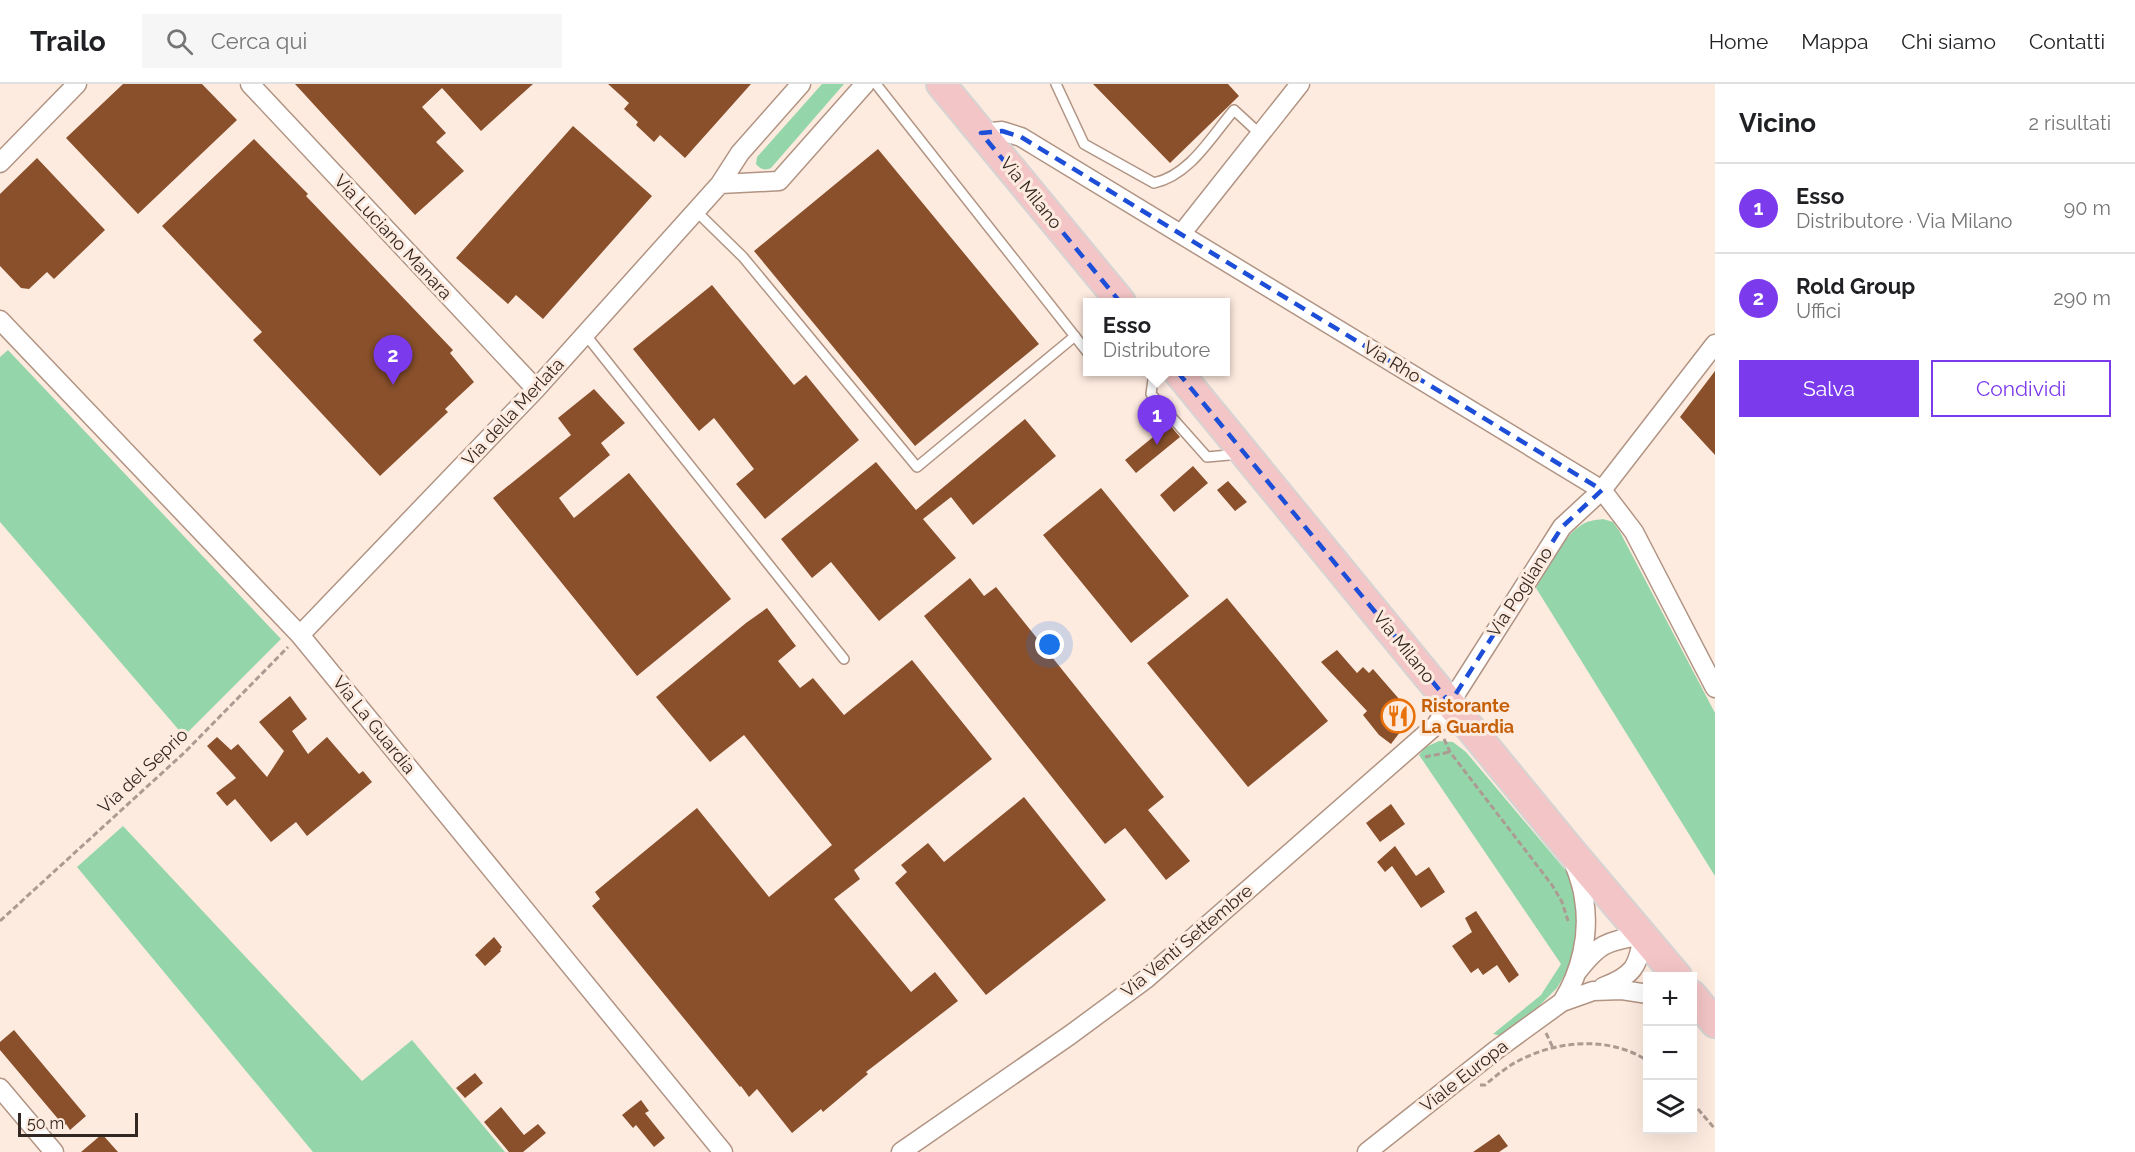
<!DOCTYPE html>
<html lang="it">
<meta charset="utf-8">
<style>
body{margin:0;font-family:Raleway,sans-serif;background:#f6f6f6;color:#202124}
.controls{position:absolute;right:18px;bottom:18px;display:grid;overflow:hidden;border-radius:0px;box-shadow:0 6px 24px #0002}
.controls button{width:54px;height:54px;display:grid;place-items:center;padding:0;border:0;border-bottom:2px solid #e0e0e0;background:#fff;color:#202124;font:30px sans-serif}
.scale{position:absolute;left:18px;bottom:15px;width:120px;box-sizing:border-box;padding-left:6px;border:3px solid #332821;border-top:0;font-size:16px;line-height:21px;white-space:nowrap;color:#332821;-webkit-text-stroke:4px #feebe0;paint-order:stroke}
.you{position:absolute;left:1050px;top:561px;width:21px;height:21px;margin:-15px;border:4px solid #fff;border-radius:50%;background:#1a73e8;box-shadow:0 0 0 9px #1a73e833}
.badge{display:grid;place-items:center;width:39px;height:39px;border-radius:50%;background:#7c3aed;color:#fff;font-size:20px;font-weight:700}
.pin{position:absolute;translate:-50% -50px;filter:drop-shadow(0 2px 3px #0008)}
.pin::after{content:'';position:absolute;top:32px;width:21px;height:18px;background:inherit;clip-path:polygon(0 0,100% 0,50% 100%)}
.popup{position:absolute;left:1083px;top:214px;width:147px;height:78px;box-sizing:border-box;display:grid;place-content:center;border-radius:0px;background:#fff;filter:drop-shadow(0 2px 4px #0005);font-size:20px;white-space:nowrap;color:#757577}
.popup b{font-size:22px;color:#202124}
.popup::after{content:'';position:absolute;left:50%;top:100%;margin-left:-12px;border:12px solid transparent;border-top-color:#fff}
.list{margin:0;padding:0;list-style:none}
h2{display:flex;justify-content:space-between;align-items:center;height:78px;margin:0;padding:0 24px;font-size:26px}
h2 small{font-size:20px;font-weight:400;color:#757577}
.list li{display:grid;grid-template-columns:39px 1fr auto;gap:18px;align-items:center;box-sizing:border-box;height:90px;padding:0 24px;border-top:2px solid #e0e0e0}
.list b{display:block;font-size:22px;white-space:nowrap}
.list p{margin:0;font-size:20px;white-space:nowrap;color:#757577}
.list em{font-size:20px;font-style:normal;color:#757577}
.actions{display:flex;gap:12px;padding:18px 24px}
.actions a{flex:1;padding:14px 0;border:2px solid #7c3aed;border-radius:0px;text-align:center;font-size:21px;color:#7c3aed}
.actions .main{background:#7c3aed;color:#fff}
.icon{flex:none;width:33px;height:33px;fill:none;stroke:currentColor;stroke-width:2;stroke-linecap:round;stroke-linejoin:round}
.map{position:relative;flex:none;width:1715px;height:1068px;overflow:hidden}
header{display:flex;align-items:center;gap:36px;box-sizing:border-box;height:84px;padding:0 30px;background:#fff;border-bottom:2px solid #e0e0e0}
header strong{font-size:28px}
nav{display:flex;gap:33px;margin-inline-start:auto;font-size:21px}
.search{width:420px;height:54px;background:#f6f6f6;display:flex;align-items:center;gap:15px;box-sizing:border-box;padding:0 21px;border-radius:0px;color:#757577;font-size:22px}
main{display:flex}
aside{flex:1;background:#fff}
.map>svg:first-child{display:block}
</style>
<header>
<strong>Trailo</strong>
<div class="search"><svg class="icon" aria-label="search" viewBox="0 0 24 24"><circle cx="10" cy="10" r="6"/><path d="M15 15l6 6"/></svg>Cerca qui</div>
<nav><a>Home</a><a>Mappa</a><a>Chi siamo</a><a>Contatti</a></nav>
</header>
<main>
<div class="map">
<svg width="1715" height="1068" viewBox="0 0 1715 1068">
<rect width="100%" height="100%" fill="#feebe0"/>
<path fill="#94d6aa" d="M 822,0 L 844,0 L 771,84 C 765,87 760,85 756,80 L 757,73 Z
M 8,266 L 281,555 L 184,652 L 0,438 L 0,273 Z
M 1603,435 L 1613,438 L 1620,448 L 1715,629 L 1715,792 L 1536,504 C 1546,486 1563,453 1580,442 C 1586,437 1595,436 1603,435 Z
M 1439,657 L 1453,658 L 1466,668 L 1568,789 L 1572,796 L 1579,848 L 1572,878 L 1557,904 L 1537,924 L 1501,952 L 1493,950 L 1541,911 L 1561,880 L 1419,671 L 1426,663 Z
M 123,742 L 362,997 L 412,956 L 505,1068 L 313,1068 L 77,783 Z"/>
<path fill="#89502b" d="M 123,0 L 202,0 L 237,36 L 138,130 L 66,54 Z
M 295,0 L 533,0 L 481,47 L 442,4 L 422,23 L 446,49 L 436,58 L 464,87 L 415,131 Z
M 608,0 L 751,0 L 685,74 L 660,51 L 654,58 L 636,41 L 638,38 L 624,25 L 629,19 Z
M 1093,0 L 1228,0 L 1239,12 L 1170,79 Z
M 573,42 L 652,112 L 543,235 L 516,211 L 508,220 L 456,174 Z
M 254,55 L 308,110 L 306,112 L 453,266 L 450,269 L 474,298 L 445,325 L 448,328 L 380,392 L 253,256 L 262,248 L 162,142 Z
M 878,65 L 1039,260 L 915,362 L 754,167 Z
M 37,74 L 105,146 L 54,195 L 47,188 L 29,205 L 21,204 L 0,182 L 0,110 Z
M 712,201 L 794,301 L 806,291 L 859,356 L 765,435 L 736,400 L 754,385 L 714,334 L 699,347 L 633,265 Z
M 1715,287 L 1715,371 L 1680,333 Z
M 594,305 L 625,339 L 601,359 L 610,371 L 559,414 L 574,434 L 629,389 L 731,515 L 637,592 L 493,414 L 571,351 L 558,334 Z
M 1025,335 L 1056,372 L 973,441 L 951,413 L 923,435 L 956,474 L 879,537 L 831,478 L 812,494 L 781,455 L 876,378 L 916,426 Z
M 1169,340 L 1180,353 L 1136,389 L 1125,376 Z
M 1193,382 L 1208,399 L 1174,428 L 1160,411 Z
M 1228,397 L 1247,418 L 1235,427 L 1217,406 Z
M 1101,404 L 1189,512 L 1131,559 L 1043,451 Z
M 970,494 L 984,512 L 996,503 L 1164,713 L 1148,726 L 1190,777 L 1166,796 L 1125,744 L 1105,760 L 924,532 Z
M 1227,514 L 1328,637 L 1248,703 L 1147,579 Z
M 767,524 L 796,562 L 778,577 L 800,604 L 813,594 L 844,631 L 912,576 L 992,675 L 854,786 L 860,795 L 834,815 L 911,908 L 935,888 L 958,917 L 866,988 L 868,990 L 823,1028 L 821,1025 L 792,1049 L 757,1005 L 749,1013 L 741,1002 L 740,1003 L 592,822 L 600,815 L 595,808 L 697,724 L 769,813 L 832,761 L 744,651 L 710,678 L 656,613 L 746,539 Z
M 1337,566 L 1357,589 L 1363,583 L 1369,589 L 1373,585 L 1413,631 L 1391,660 L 1379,651 L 1363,631 L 1367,627 L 1321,578 Z
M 290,612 L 307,635 L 292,647 L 308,670 L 327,653 L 359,690 L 363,687 L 372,698 L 307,752 L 296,738 L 271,758 L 235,715 L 227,722 L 216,709 L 236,694 L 207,662 L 217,653 L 231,666 L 238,660 L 267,693 L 284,667 L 259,638 Z
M 1024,713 L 1106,816 L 986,911 L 895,799 L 907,788 L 901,781 L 928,759 L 944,778 Z
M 1391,720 L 1405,740 L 1380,758 L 1366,739 Z
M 1395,762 L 1416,792 L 1429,783 L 1445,808 L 1421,824 L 1392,782 L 1385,788 L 1377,778 Z
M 1476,827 L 1519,891 L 1509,899 L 1497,881 L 1483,891 L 1478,884 L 1471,889 L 1452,862 L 1472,848 L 1465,834 Z
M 494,853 L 502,863 L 500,866 L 501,867 L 485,882 L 475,871 Z
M 14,946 L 86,1032 L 70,1046 L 66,1040 L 64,1042 L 0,966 L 0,958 Z
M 475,989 L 483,999 L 465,1014 L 456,1004 Z
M 641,1016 L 649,1027 L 645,1029 L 665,1054 L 654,1063 L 636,1041 L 633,1044 L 622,1031 Z
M 501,1023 L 524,1051 L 538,1040 L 546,1049 L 523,1068 L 509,1068 L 484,1038 Z
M 102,1050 L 118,1068 L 81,1068 L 94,1057 Z
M 1499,1050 L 1508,1062 L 1499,1068 L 1473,1068 Z"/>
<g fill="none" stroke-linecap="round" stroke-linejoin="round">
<defs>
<path id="lane" d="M 876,0 L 1088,269
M 1056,0 L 1084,60 L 1154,99 C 1190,91 1211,53 1234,26 L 1260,50
M 696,127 L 743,173 L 917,383 L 1075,252
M 585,250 L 844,575
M 1154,288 L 1151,310 L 1207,373 L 1240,370"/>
<path id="street" d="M 250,0 L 536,305
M 981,49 L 1002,47 L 1021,53 L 1602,406 L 1634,448 L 1715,604
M 0,79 L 77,0
M 720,100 L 779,97 L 865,0
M 1182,149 L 1300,0
M 0,236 L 300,551 L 723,1068
M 300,551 L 536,305 L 720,100 L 740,69 L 801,0
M 1577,888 C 1601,857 1607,858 1643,851 C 1638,883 1634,891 1603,903
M 1562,918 C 1581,888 1590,850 1584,815 C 1583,803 1578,790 1574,779
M 0,1004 L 54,1068
M 901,1068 L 1070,951 L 1146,895 L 1436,641 L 1562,443 L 1602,406 L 1715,260
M 1367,1068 L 1496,966 L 1562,918 L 1593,907 L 1622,906 L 1648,910"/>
<path id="primary" d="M 941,0 L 1121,218
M 1178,288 L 1571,767 L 1677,892
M 1692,911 L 1715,939"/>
</defs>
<use href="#lane" stroke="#b19483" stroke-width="12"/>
<use href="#street" stroke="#b19483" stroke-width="21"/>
<use href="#primary" stroke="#d6d4d3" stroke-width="32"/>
<path stroke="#ab9b92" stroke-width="3" stroke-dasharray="6 3" stroke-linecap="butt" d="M 1444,655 L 1450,668 L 1552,801 L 1562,818 L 1568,837
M 1425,673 L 1450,668
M 0,837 L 185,668 L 288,563
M 1546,949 L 1553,964
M 1480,1001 L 1485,1001 C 1493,994 1502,987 1511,981 C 1551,957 1607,950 1648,977
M 1692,1018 L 1715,1045"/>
<use href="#lane" stroke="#fff" stroke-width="9"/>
<use href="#street" stroke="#fff" stroke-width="18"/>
<use href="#primary" stroke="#f3c5c6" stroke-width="28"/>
</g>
<path fill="none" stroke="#1d4ed8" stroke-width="4.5" stroke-dasharray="12 8" stroke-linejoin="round" d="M 1002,47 L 1021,53 L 1602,406 L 1562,443 L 1450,619 L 981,49 Z"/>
<defs>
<symbol id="restaurant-ring" viewBox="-11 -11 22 22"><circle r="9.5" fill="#feebe0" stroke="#e8710a" stroke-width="1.5"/><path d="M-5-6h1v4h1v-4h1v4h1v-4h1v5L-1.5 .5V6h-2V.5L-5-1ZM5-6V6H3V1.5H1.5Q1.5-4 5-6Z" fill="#e8710a"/></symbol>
</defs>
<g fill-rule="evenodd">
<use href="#restaurant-ring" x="1379" y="613" width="38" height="38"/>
</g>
<g text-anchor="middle" stroke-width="6" stroke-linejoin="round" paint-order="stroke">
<g font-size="18" fill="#332821" stroke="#feebe0">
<text transform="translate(1031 109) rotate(51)" y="6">Via Milano</text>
<text transform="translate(393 153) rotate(47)" y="6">Via Luciano Manara</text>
<text transform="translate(1392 278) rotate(31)" y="6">Via Rho</text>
<text transform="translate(513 328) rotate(-47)" y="6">Via della Merlata</text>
<text transform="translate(1520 508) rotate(-57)" y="6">Via Pogliano</text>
<text transform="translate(1404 563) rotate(51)" y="6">Via Milano</text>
<text transform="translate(374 641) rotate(51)" y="6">Via La Guardia</text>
<text transform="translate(143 687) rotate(-43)" y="6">Via del Seprio</text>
<text transform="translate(1187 857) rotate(-40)" y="6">Via Venti Settembre</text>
<text transform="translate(1464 992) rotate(-38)" y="6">Viale Europa</text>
</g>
<g font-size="18" font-weight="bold" fill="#c56008" stroke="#feebe0" text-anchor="start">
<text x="1421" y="628">Ristorante<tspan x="1421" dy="21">La Guardia</tspan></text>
</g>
</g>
</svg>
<div class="controls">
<button>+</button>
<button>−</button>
<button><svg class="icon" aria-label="layers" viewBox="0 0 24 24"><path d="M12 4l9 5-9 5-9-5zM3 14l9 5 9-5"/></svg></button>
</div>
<div class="scale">50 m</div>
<div class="you"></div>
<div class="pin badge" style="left:1157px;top:361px">1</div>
<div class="popup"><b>Esso</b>Distributore</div>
<div class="pin badge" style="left:393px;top:301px">2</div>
</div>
<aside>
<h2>Vicino<small>2 risultati</small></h2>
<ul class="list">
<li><span class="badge">1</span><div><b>Esso</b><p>Distributore · Via Milano</p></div><em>90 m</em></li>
<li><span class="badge">2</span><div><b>Rold Group</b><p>Uffici</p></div><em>290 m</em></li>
</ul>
<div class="actions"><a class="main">Salva</a><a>Condividi</a></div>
</aside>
</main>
